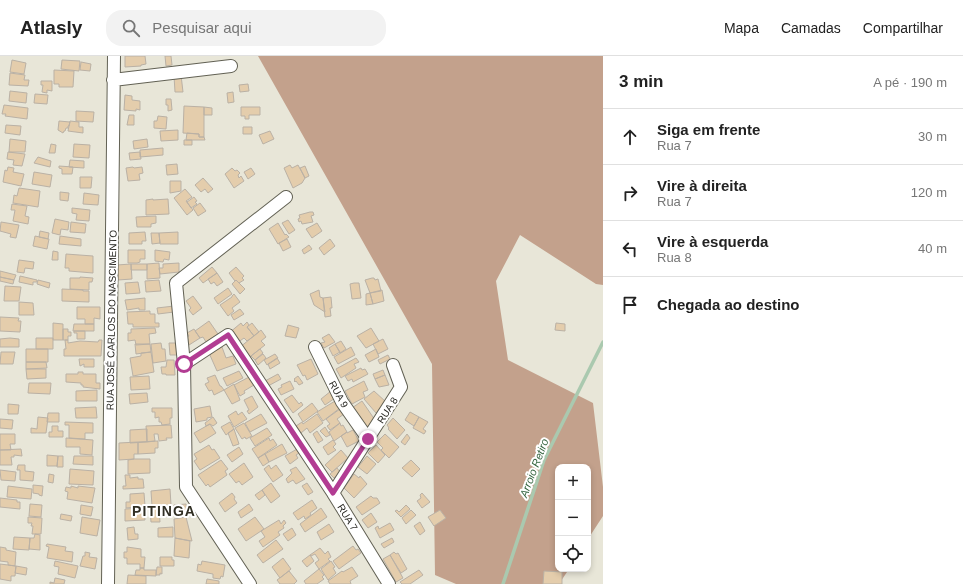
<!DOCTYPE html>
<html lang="pt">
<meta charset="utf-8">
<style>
body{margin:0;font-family:Helvetica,sans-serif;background:#f2f2f2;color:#222}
.controls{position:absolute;right:12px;bottom:12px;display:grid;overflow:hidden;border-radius:8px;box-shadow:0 2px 6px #0003}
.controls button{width:36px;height:36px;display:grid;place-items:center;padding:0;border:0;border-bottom:1px solid #e0e0e0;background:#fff;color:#222;font:20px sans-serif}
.stop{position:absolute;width:12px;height:12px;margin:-9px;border:3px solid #b23c93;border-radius:50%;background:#fff}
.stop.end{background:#b23c93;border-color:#fff;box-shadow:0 1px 4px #0008}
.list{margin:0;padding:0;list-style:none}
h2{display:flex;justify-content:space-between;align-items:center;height:52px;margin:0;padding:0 16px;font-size:17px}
h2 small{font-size:13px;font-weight:400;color:#767676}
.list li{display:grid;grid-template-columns:26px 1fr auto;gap:12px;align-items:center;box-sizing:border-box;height:56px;padding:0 16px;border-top:1px solid #e0e0e0}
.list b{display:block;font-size:15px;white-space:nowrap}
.list p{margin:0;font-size:13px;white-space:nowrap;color:#767676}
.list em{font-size:13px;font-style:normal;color:#767676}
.icon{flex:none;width:22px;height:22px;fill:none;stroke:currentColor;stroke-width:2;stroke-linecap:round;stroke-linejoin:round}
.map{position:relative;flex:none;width:603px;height:528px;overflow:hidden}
header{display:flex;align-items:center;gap:24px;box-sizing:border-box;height:56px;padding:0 20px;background:#fff;border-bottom:1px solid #e0e0e0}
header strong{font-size:19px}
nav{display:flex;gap:22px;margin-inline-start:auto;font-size:14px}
.search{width:280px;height:36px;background:#f2f2f2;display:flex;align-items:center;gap:10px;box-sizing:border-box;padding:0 14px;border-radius:16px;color:#767676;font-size:15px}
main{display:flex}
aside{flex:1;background:#fff}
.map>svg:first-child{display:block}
</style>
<header>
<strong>Atlasly</strong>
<div class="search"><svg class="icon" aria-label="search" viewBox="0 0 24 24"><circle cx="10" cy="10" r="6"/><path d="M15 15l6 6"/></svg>Pesquisar aqui</div>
<nav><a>Mapa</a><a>Camadas</a><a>Compartilhar</a></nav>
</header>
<main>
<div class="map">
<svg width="603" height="528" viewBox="0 0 603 528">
<rect width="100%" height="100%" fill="#e8e6d8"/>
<path fill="#c3a18c" d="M 258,0 L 603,0 L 603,229 L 596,228 L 520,179 L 496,225 L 508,304 L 593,347 L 603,431 L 603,460 L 588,483 L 588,411 L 558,411 L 558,513 L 569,513 L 559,528 L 456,528 L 435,519 L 432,308 Z"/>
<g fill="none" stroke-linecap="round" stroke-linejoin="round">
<path stroke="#aac9af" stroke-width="3.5" d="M 503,528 L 544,404 L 603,286"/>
</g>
<path fill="#e4cdac" stroke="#bab1a5" d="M 125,0 L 145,0 L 146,8 L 141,9 L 141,10 L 125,11 Z
M 165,0 L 171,0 L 172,9 L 166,10 Z
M 12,4 L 26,7 L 24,18 L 10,16 Z
M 62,4 L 80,5 L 79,15 L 61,13 Z
M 81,6 L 91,8 L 90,15 L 80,14 Z
M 54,14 L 74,15 L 73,31 L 59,31 L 59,28 L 54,28 Z
M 10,17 L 25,19 L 24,24 L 29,24 L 28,30 L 9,29 Z
M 181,19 L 183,36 L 175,36 L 174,20 Z
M 41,25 L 52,25 L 52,35 L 47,34 L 47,37 L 42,36 L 43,29 L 41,29 Z
M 248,28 L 249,35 L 240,36 L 239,29 Z
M 10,35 L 27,37 L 26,47 L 9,45 Z
M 233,36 L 234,46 L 228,47 L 227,37 Z
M 35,38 L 48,39 L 47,48 L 34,47 Z
M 125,39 L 132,40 L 132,44 L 140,45 L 140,54 L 136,53 L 136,55 L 124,54 Z
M 166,43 L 171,43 L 172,54 L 168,55 L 168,49 L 166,49 Z
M 4,49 L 28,52 L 27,63 L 5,60 L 6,58 L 2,58 Z
M 184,50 L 204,51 L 204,81 L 199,81 L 199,78 L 183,77 Z
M 204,51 L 212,52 L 212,59 L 204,59 Z
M 241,51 L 260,51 L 260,59 L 249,59 L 249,63 L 245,63 L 245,60 L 241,60 Z
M 76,55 L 94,56 L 93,66 L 76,65 Z
M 129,59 L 134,59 L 134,69 L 127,69 Z
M 158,60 L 167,61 L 166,73 L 154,72 L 154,65 L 157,65 Z
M 59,65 L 70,66 L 69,70 L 68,70 L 68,72 L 66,72 L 65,75 L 64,75 L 63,77 L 58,74 Z
M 70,65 L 79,66 L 79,71 L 83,71 L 83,77 L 68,75 Z
M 6,69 L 21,70 L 20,79 L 5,77 Z
M 243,71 L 252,71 L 252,78 L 243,78 Z
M 178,74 L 178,84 L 161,85 L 160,75 Z
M 270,75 L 274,83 L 263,88 L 259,79 Z
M 187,77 L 199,78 L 199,81 L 204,81 L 205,84 L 186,84 Z
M 10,83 L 26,85 L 25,96 L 9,96 Z
M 147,83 L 148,91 L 134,93 L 133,85 Z
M 184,84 L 192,84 L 192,89 L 184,89 Z
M 51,88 L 56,89 L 55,97 L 49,97 Z
M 74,88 L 90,89 L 89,102 L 73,101 Z
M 163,92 L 163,99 L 140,101 L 140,94 Z
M 8,96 L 25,98 L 22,110 L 13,109 L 14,104 L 7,103 Z
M 140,96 L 141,103 L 130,104 L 129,97 Z
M 38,101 L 51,105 L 50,111 L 34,107 Z
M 70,104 L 84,105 L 84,112 L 69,111 Z
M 177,108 L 178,118 L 167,119 L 166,109 Z
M 290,109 L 292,112 L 298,109 L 305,122 L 302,127 L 293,132 L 284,112 Z
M 59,110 L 73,111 L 72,118 L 62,118 L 62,113 L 59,112 Z
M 305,110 L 309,120 L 305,122 L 300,112 Z
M 8,111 L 14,112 L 13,116 L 24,118 L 21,130 L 3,126 L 5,114 L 7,115 Z
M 133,111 L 134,112 L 142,111 L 143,117 L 139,118 L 140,124 L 128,125 L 126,112 Z
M 232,112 L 235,115 L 237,114 L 240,117 L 238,119 L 239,122 L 241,120 L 244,125 L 234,132 L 225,118 Z
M 251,112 L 255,118 L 248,123 L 244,116 Z
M 34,116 L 52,119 L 50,131 L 32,128 Z
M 80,121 L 92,121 L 91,132 L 80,132 Z
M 203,122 L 213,133 L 208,137 L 205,133 L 201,136 L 195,129 Z
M 170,125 L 181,125 L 181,135 L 170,137 Z
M 19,132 L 40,135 L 38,151 L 13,147 L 14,139 L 17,140 Z
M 185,133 L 192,141 L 186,145 L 193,154 L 187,159 L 174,142 Z
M 60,136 L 69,137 L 68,145 L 60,144 Z
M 84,137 L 99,139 L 98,149 L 83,148 Z
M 194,141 L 197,145 L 195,146 L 197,148 L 191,152 L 187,146 Z
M 153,143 L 153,144 L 168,143 L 169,158 L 146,159 L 146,144 Z
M 200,147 L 206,155 L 198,160 L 193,152 Z
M 12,148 L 27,150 L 25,160 L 29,161 L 28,168 L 13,165 L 15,154 L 11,154 Z
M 72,152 L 90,154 L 89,165 L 76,164 L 77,158 L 72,157 Z
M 310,156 L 313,156 L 314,159 L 311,160 L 313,166 L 302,168 L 301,165 L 299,166 L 298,163 L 300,162 L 299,159 Z
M 156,160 L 156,167 L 151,168 L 151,171 L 137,171 L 136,161 Z
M 55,163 L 69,166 L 68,174 L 61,173 L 60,179 L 52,177 Z
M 288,164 L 295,174 L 289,178 L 282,167 Z
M 1,166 L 19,169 L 16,182 L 10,181 L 11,178 L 0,175 Z
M 71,166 L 86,168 L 85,177 L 70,176 Z
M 278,167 L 285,179 L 286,178 L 289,181 L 278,188 L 269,173 Z
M 317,167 L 322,175 L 312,182 L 306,173 Z
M 40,175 L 49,177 L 48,183 L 39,181 Z
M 145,176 L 146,185 L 142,185 L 142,188 L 129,188 L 129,177 Z
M 178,176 L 178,188 L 160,188 L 159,177 Z
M 151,177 L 159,177 L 160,187 L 152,188 Z
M 35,180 L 49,183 L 47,193 L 33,190 Z
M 60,180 L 81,183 L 81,190 L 59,188 Z
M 287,183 L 291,191 L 283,195 L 279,187 Z
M 330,183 L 335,190 L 324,199 L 319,192 Z
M 309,189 L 312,193 L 304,198 L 302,194 Z
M 128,194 L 145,194 L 145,203 L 140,203 L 140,206 L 137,207 L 128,207 Z
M 155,194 L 170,196 L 169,204 L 164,203 L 163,206 L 155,205 Z
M 53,195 L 58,196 L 58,204 L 52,204 Z
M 66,198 L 93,200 L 93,217 L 69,215 L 69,212 L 65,212 Z
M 19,204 L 34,206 L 33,213 L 25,212 L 24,217 L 17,216 Z
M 159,207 L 160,222 L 147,223 L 147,208 Z
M 179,207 L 179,216 L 160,218 L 159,212 L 163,212 L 163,208 Z
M 131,208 L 147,208 L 147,214 L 131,214 Z
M 131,208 L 132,223 L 118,224 L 117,209 Z
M 212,211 L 217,217 L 203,227 L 199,222 Z
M 236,211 L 244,220 L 242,222 L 244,224 L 239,227 L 236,224 L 235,225 L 229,217 Z
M 0,215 L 16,219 L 14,224 L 0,221 Z
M 217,217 L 223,226 L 217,230 L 214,226 L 211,228 L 208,223 Z
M 20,220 L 37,224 L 37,226 L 33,226 L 33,229 L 19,226 Z
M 0,221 L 14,224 L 13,228 L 0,225 Z
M 80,221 L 93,222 L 92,226 L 89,226 L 89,234 L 70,233 L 70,222 L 80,222 Z
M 372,222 L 374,222 L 375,224 L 378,223 L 381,235 L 370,237 L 365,224 Z
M 38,224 L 50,227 L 49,232 L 37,228 Z
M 159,224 L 161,235 L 146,236 L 145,225 Z
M 236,224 L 245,233 L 240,238 L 232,228 Z
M 138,226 L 140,237 L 126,238 L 125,227 Z
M 354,227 L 359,227 L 361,242 L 352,243 L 350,228 Z
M 5,230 L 21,231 L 19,245 L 4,245 Z
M 228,232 L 232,238 L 218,248 L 214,242 Z
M 62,233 L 83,234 L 83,235 L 89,235 L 89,246 L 62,245 Z
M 319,234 L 320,241 L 323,242 L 325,256 L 314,249 L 310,238 Z
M 382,234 L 384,245 L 373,248 L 370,237 Z
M 370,237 L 373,248 L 366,249 L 366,238 Z
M 234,238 L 240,246 L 232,252 L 234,255 L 228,260 L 220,249 L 232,241 L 232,240 Z
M 193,240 L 202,252 L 193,259 L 189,254 L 191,252 L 186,245 Z
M 331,241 L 332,252 L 330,252 L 331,260 L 325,261 L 323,242 Z
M 145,242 L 145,254 L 139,254 L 139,252 L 127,254 L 125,244 Z
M 19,246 L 33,247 L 34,259 L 19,259 Z
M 174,250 L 174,256 L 158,258 L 157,252 Z
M 77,251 L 100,251 L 100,263 L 94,262 L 94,268 L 85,268 L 85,263 L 77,263 Z
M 240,253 L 244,258 L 234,264 L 231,259 Z
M 150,255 L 150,258 L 155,258 L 155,267 L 159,267 L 159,271 L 133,271 L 133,268 L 128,268 L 127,256 Z
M 0,261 L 19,262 L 18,265 L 21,265 L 20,276 L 0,275 Z
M 209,265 L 218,278 L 206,286 L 203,281 L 200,282 L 195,275 Z
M 247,266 L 249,269 L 247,271 L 254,280 L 247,285 L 244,282 L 237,287 L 229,277 L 241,267 L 243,270 Z
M 53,267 L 63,268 L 63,284 L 53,284 Z
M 252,267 L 259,276 L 254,280 L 247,271 Z
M 556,267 L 565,268 L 565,275 L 555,274 Z
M 74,268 L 94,268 L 94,275 L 73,275 Z
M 288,269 L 299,272 L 296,282 L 285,280 Z
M 155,272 L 156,277 L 149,278 L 150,288 L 136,289 L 135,284 L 128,285 L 128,277 L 131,277 L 131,273 Z
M 371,272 L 379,285 L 366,292 L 357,280 Z
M 63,273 L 68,273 L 68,276 L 71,276 L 71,280 L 68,280 L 68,284 L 63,284 Z
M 194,273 L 200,282 L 189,289 L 187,281 L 189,280 L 187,277 Z
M 261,274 L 266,281 L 261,285 L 265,289 L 247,303 L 239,292 Z
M 74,275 L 85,275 L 85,283 L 77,283 L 77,277 L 74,277 Z
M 329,278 L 335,286 L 324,292 L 321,287 L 325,286 L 322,282 Z
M 10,282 L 19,283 L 19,291 L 0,291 L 0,283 Z
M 36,282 L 53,282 L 53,293 L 36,293 Z
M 383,283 L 388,293 L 378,298 L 373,288 Z
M 65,284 L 68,284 L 68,287 L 80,285 L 98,286 L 99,284 L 102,284 L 101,300 L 64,300 L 64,293 L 66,293 Z
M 341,285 L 346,293 L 340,297 L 335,288 Z
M 161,287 L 162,293 L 165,293 L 166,305 L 153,307 L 151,288 Z
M 169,287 L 178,287 L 177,299 L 170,299 Z
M 135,288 L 150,288 L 151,296 L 136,298 Z
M 335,288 L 340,296 L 333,300 L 329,292 Z
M 222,291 L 226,302 L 233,300 L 236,308 L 217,315 L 209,297 Z
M 351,291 L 355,299 L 338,308 L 334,301 Z
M 26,293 L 48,293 L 48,306 L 26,306 Z
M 260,293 L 263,297 L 255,304 L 251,300 Z
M 376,293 L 379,301 L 369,306 L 365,299 Z
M 1,296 L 15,296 L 13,308 L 0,308 Z
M 151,296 L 154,316 L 133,320 L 130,302 L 141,300 L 141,297 Z
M 263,298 L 266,302 L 258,309 L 255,304 Z
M 275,298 L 278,302 L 267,309 L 264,304 Z
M 388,299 L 390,303 L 380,308 L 378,304 Z
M 277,302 L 280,307 L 270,313 L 268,308 Z
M 356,302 L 359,306 L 354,308 L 356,312 L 341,322 L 336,313 Z
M 79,303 L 94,303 L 94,311 L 84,311 L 84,308 L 80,310 Z
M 311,303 L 318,318 L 307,324 L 305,319 L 303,320 L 297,309 Z
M 167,304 L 174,304 L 175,319 L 166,319 L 166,318 L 162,318 L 161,311 L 166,311 Z
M 26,306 L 46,306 L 47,312 L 26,313 Z
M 361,312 L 362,314 L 365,313 L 368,318 L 353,326 L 352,323 L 348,325 L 345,320 Z
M 26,313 L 46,313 L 46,322 L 27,323 Z
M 383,314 L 385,319 L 375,323 L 373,318 Z
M 239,315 L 243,322 L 227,330 L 223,322 Z
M 78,316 L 83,316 L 83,318 L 96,318 L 96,327 L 100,327 L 100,333 L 83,331 L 83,329 L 81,329 L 81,327 L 66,326 L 66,318 L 78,318 Z
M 278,318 L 281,323 L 268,330 L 265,325 Z
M 215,319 L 220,330 L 221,330 L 224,334 L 214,339 L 212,334 L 209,335 L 205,328 L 209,326 L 207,322 Z
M 385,319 L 389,329 L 379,331 L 375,323 Z
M 149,320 L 150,333 L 131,334 L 130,321 Z
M 298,320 L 303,327 L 299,329 L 296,325 L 295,326 L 294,325 L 295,324 L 294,323 Z
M 249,321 L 254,329 L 244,335 L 245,337 L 240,340 L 234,329 Z
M 290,325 L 294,333 L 281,339 L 278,333 L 282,331 L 281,329 Z
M 364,325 L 368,334 L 363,336 L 365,341 L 352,348 L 345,335 Z
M 29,327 L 51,327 L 50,338 L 28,337 Z
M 234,328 L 240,344 L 232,348 L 224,334 Z
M 97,334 L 97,345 L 76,345 L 76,335 Z
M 331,335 L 335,342 L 325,349 L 321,343 Z
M 374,335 L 386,346 L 376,357 L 364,343 Z
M 147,337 L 148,346 L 130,348 L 129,338 Z
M 292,339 L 299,348 L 301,346 L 303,349 L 293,357 L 284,344 Z
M 252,340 L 258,351 L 249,358 L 247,355 L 249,354 L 244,344 Z
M 335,345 L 340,352 L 323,365 L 317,356 Z
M 362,345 L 375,364 L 368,374 L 352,352 Z
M 312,347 L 318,355 L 303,366 L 298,358 Z
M 8,348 L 19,349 L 18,358 L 8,358 Z
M 210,350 L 212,361 L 207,362 L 207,364 L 196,366 L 194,353 Z
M 96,351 L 97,362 L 76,362 L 75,352 Z
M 152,352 L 172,352 L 172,362 L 170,362 L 170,368 L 162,369 L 161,366 L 159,366 L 159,361 L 155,362 L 155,356 L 152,356 Z
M 340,353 L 344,358 L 337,363 L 340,367 L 330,374 L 327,370 L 330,368 L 326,363 Z
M 236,355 L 238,359 L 242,356 L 247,363 L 234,371 L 228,360 Z
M 410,356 L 419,361 L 414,370 L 405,364 Z
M 48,357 L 59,357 L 59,366 L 47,366 Z
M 261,358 L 267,367 L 250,376 L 245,367 Z
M 317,358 L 323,367 L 310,377 L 307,372 L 301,377 L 296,370 L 302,366 L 303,368 Z
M 38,361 L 48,362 L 46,377 L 31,377 L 31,372 L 37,373 Z
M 213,361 L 217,367 L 213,370 L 210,368 L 206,370 L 205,367 Z
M 419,361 L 428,366 L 423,373 L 426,375 L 424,378 L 413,372 Z
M 393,362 L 405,374 L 397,383 L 388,373 L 389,372 L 387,369 Z
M 0,363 L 13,364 L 12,373 L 0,372 Z
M 65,366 L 93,367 L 93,377 L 85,377 L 85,383 L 69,382 L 69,369 L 65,369 Z
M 230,366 L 234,373 L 226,379 L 221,371 Z
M 244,367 L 252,380 L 246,383 L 245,381 L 242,383 L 235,372 Z
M 340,367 L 341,370 L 343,369 L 347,376 L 334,385 L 329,376 Z
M 210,368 L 216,377 L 200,387 L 194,377 Z
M 171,369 L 172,382 L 166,382 L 167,384 L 159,385 L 158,378 L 154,378 L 155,385 L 147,386 L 146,370 Z
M 52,370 L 58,370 L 58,375 L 63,375 L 63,381 L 49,381 L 49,376 L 52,376 Z
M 325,371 L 330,379 L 326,381 L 320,375 Z
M 267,372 L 272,379 L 255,390 L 250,382 Z
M 147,373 L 147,386 L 130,387 L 130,374 Z
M 234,373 L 239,388 L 233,390 L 228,377 Z
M 353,374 L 359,385 L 347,391 L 341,380 L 347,376 L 347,377 Z
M 317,375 L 323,384 L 318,387 L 313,378 Z
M 0,378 L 15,378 L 15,388 L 10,388 L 11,394 L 0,394 Z
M 385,378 L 399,391 L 389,402 L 381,394 L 383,392 L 377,386 Z
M 407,378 L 410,382 L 405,389 L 401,386 Z
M 66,382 L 93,384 L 92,399 L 80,398 L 80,391 L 66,391 Z
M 269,382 L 270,385 L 273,383 L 277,389 L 258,402 L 252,393 Z
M 333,384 L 336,388 L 333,391 L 336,394 L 328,399 L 323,391 Z
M 158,385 L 158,392 L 155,392 L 155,397 L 138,398 L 138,386 Z
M 138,386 L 138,398 L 134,398 L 134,403 L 119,404 L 119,387 Z
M 282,388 L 287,397 L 269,406 L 265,398 Z
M 209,389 L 212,394 L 214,393 L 220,402 L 200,414 L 194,405 L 197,403 L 194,398 Z
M 376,389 L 385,399 L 378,407 L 368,397 Z
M 239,391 L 243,398 L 232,406 L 227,399 Z
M 21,393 L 22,400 L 14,399 L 14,401 L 11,401 L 12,409 L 0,409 L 0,394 Z
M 297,393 L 299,397 L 296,399 L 298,402 L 290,408 L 285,400 Z
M 341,394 L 348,402 L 332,416 L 325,409 Z
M 265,398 L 269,406 L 263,410 L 258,402 Z
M 47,399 L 58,400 L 57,410 L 47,410 Z
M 58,400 L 63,400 L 63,411 L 57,411 Z
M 74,400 L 93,400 L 93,409 L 73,408 Z
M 367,400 L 376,408 L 367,418 L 358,411 Z
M 134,403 L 150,403 L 150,417 L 128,418 L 128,404 Z
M 221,404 L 228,413 L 225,415 L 227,419 L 210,431 L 208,428 L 206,430 L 198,419 Z
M 411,404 L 420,413 L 412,421 L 402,412 Z
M 244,407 L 253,421 L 242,429 L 239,425 L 236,427 L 229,418 Z
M 18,409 L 25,409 L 25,415 L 34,416 L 33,425 L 20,424 L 20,414 L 17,414 Z
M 269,409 L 271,413 L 276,409 L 283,419 L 273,426 L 264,413 Z
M 296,411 L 305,423 L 296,428 L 293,424 L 288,427 L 286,423 L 292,417 L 290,414 Z
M 337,412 L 340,416 L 334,422 L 330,418 Z
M 70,413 L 94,415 L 93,429 L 69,428 Z
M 0,414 L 16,416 L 15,425 L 1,424 Z
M 49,418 L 54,419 L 53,427 L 48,426 Z
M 354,418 L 359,422 L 360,420 L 367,428 L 354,442 L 344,432 Z
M 125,419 L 130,419 L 130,422 L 138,421 L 138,423 L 143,423 L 144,432 L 123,433 L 123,430 L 126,430 Z
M 271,427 L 280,440 L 271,447 L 262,434 Z
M 307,427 L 313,436 L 308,439 L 302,430 Z
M 33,429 L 43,430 L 42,440 L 39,439 L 39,438 L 33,437 Z
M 8,430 L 32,433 L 31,443 L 7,441 Z
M 71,430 L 78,432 L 78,430 L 95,432 L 92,447 L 67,443 L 68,436 L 65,435 L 66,431 L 71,432 Z
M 170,433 L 171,449 L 152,450 L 151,435 Z
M 262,434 L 265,439 L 259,444 L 255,439 Z
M 144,437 L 145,450 L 126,452 L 126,446 L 130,446 L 130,438 Z
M 232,437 L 235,441 L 234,443 L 237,447 L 225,456 L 219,447 Z
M 422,437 L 430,446 L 422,452 L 417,445 L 421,442 L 420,439 Z
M 371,440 L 373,442 L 377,442 L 380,447 L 362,459 L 356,451 Z
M 0,442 L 17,444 L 17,446 L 20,446 L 20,453 L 0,451 Z
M 312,444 L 317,452 L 310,457 L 311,459 L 305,463 L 304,460 L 298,464 L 293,457 Z
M 30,448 L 42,449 L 41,461 L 29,460 Z
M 186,448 L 187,457 L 174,458 L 174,449 Z
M 249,448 L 253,454 L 241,462 L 238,456 Z
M 81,449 L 93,451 L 91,460 L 80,458 Z
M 406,449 L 410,453 L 401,461 L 395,455 L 397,454 L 399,456 Z
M 144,452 L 145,464 L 125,465 L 125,453 Z
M 159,452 L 160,466 L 151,466 L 150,453 Z
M 160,452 L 170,452 L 170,457 L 160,458 Z
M 321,452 L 327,461 L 305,476 L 300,468 Z
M 411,454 L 416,459 L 406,468 L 402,462 Z
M 440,454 L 446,462 L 434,470 L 428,461 Z
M 371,457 L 377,466 L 368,472 L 362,464 Z
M 61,458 L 72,460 L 71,465 L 60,463 Z
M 28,461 L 42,462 L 41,478 L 32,478 L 33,470 L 31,470 L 32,467 L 28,467 Z
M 82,461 L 100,464 L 97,480 L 80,477 Z
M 186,461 L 192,485 L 175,482 L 174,463 Z
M 255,461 L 264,473 L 246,485 L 238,473 Z
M 279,464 L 281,468 L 284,464 L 286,467 L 283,470 L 284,472 L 278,476 L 280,479 L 263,491 L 259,485 L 265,481 L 261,475 Z
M 420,466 L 425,475 L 420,479 L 414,470 Z
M 390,467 L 394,474 L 380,482 L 375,472 L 378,470 L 379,473 Z
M 329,468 L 334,476 L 321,484 L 317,476 Z
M 134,471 L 135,478 L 138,478 L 138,483 L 128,484 L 127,472 Z
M 173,471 L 173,481 L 158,481 L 158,472 Z
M 292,472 L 296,479 L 288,485 L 283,478 Z
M 35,478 L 40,479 L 40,494 L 29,493 L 30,482 L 34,482 Z
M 14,481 L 30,482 L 29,494 L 13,493 Z
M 175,482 L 190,485 L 189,502 L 174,500 Z
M 392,482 L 394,486 L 384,492 L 381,488 Z
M 276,484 L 283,493 L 263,507 L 257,499 Z
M 47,488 L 66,491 L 65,495 L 73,496 L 72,506 L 47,502 L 49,491 L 46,490 Z
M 353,490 L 356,494 L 358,493 L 361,497 L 339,513 L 333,505 Z
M 0,491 L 6,492 L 6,494 L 16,496 L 15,510 L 8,509 L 8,506 L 0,505 Z
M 127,491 L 141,493 L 141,501 L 145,501 L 144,512 L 140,512 L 140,508 L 127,508 L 127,502 L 124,502 L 124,496 L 127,496 Z
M 320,492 L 325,498 L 328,495 L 331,501 L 328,503 L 330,505 L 319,513 L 315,507 L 319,504 L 315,498 L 311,500 L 310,499 Z
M 85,496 L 90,497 L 89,501 L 97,502 L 95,513 L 80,510 L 83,500 L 85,500 Z
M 394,496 L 396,498 L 398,497 L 407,513 L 401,517 L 390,499 Z
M 310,499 L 314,505 L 307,511 L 302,505 Z
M 390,499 L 403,522 L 396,526 L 383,503 Z
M 160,501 L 172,501 L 172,504 L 174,504 L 174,510 L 160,510 Z
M 283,502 L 291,513 L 280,522 L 272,511 Z
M 55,505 L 78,510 L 75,522 L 58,518 L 59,511 L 54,510 Z
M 202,505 L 225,509 L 223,521 L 221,520 L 220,523 L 213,522 L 213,518 L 197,515 L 198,508 L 201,509 Z
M 331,505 L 335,511 L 333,512 L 336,517 L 328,524 L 321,513 Z
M 0,508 L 16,510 L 15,520 L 11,520 L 11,525 L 0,523 Z
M 16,510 L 27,512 L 26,519 L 15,517 Z
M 157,511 L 162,511 L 162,518 L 160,517 L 160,519 L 156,519 Z
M 352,511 L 358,520 L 350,525 L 351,528 L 330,528 L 328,525 L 342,515 L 343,516 Z
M 140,512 L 144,512 L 144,514 L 156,514 L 156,520 L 135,519 L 136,514 L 140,514 Z
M 319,513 L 324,519 L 322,521 L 324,523 L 317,528 L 306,528 L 304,525 Z
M 419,514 L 423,519 L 410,528 L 402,528 L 400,526 Z
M 289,515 L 297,525 L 294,528 L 280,528 L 277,524 Z
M 544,515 L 562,516 L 562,528 L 543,528 Z
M 128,519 L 146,520 L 146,528 L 127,528 Z
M 55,522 L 65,524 L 64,528 L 50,528 L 50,526 L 54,527 Z
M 207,523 L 219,525 L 219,528 L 206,528 Z"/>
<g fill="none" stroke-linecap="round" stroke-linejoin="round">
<defs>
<path id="minor" d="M 113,24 L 231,10
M 315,291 L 342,346 L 368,383
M 184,308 L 228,279 L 333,437 L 389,528
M 333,437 L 401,331 L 393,309
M 108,528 L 114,0
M 250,528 L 186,431 L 184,308 L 176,227 L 286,141"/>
</defs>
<use href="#minor" stroke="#626154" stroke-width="14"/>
<use href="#minor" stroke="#fff" stroke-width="12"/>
</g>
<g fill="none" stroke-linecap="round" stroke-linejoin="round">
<path stroke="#b23c93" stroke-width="5" d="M 184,308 L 228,279 L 333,437 L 368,383"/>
</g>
<g text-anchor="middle" stroke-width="4" stroke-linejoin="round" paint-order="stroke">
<g font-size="10" fill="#25241f" stroke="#fff">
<text transform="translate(111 264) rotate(-89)" y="4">RUA JOSÉ CARLOS DO NASCIMENTO</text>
<text transform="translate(339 338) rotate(61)" y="4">RUA 9</text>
<text transform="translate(387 354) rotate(-57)" y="4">RUA 8</text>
<text transform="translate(348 461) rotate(58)" y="4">RUA 7</text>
</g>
<g font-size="11" font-style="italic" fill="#32633d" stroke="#fff">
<text transform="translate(534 412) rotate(-69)" y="4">Arroio Retiro</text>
</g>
<g font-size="14" font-weight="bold" letter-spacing="1" fill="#302e23" stroke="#fff">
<text x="164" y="460">PITINGA</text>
</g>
</g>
</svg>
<div class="controls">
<button>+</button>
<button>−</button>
<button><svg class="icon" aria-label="locate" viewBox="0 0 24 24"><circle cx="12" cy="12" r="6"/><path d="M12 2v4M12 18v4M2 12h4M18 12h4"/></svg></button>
</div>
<div class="stop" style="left:184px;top:308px"></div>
<div class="stop end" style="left:368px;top:383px"></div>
</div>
<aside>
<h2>3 min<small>A pé · 190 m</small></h2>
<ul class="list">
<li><svg class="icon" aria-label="ahead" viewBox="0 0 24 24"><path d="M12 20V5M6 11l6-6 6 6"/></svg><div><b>Siga em frente</b><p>Rua 7</p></div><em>30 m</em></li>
<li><svg class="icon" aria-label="right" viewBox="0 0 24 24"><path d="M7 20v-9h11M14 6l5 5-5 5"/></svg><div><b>Vire à direita</b><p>Rua 7</p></div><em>120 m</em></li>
<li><svg class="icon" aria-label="left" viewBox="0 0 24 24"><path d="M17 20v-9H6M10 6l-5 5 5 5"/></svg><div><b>Vire à esquerda</b><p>Rua 8</p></div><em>40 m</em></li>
<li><svg class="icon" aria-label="arrive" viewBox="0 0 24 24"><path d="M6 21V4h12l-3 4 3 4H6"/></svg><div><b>Chegada ao destino</b></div></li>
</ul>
</aside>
</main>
